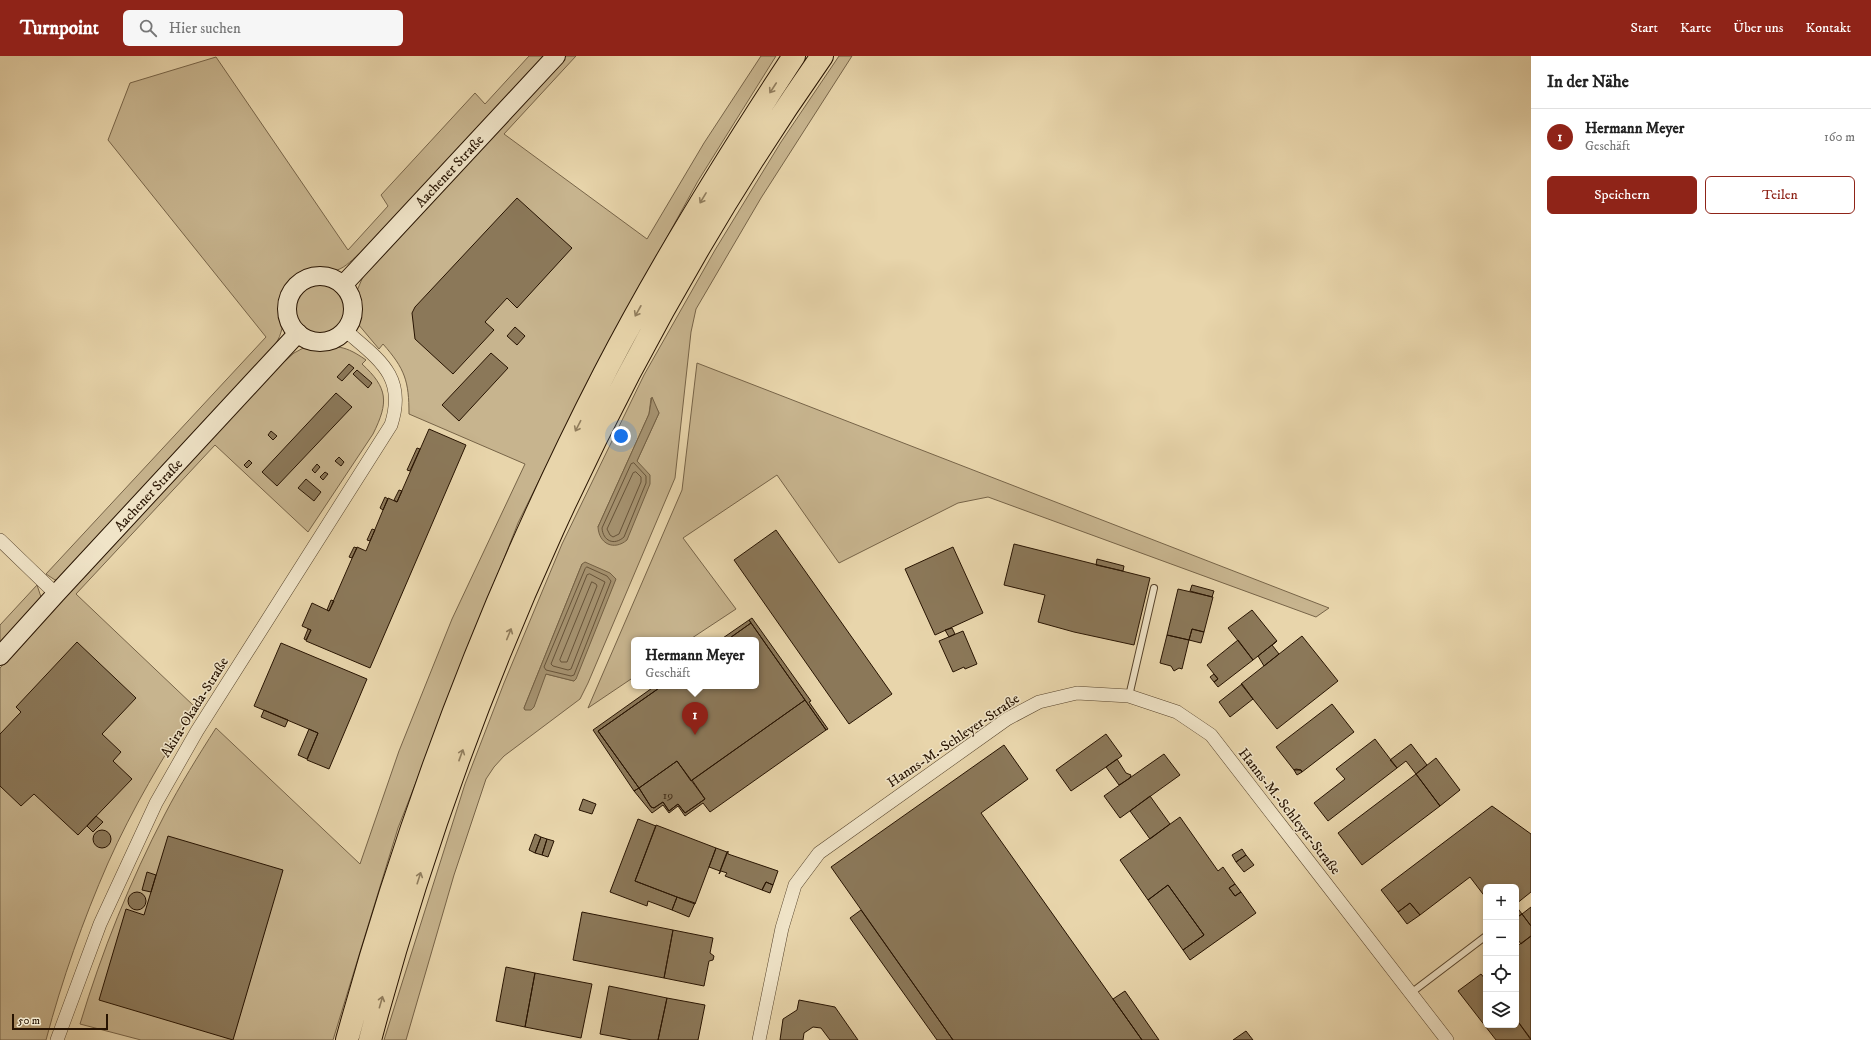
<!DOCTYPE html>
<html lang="de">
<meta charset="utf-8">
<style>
body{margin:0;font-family:"IM FELL DW Pica",serif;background:#f6f6f6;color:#222}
.controls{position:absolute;right:12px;bottom:12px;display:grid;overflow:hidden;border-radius:6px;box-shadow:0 2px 6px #0003}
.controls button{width:36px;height:36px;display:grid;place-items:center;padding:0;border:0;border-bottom:1px solid #e0e0e0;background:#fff;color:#222;font:20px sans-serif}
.scale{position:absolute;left:12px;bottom:10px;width:96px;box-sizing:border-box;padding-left:4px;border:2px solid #271301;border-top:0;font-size:11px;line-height:14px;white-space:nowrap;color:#271301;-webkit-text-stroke:3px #f0e4c8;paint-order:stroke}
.you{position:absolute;left:621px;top:380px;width:14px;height:14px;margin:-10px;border:3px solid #fff;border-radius:50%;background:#1a73e8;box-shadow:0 0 0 6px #1a73e833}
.badge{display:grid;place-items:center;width:26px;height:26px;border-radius:50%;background:#8f2418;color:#fff;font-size:13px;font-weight:700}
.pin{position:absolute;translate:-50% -33px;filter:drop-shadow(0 1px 2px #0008)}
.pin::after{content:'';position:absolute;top:21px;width:14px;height:12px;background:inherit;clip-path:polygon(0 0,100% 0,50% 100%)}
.popup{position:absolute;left:631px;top:581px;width:128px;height:52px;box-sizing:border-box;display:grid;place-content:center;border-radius:6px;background:#fff;filter:drop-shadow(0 1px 3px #0005);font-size:13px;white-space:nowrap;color:#767676}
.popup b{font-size:15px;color:#222}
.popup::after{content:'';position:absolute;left:50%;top:100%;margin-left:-8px;border:8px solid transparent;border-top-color:#fff}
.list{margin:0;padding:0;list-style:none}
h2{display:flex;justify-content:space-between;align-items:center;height:52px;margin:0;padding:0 16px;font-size:17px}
h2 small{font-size:13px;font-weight:400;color:#767676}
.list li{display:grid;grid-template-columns:26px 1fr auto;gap:12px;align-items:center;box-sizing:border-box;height:56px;padding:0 16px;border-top:1px solid #e0e0e0}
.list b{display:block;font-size:15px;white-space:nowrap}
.list p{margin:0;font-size:13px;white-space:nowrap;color:#767676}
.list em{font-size:13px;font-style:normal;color:#767676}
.actions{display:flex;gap:8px;padding:12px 16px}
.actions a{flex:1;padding:9px 0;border:1px solid #8f2418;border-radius:6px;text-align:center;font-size:14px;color:#8f2418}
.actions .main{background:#8f2418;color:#fff}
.icon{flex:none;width:22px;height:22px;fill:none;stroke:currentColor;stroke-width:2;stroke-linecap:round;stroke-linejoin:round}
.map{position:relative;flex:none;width:1531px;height:984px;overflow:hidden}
header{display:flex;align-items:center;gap:24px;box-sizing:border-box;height:56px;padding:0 20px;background:#8f2418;color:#fff}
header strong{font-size:19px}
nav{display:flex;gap:22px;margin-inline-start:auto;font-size:14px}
.search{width:280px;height:36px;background:#f6f6f6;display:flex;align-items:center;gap:10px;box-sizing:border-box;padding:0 14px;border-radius:6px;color:#767676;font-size:15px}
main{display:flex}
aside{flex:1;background:#fff}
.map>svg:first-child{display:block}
</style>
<header>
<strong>Turnpoint</strong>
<div class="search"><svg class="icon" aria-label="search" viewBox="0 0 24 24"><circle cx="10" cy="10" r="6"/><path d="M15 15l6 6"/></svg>Hier suchen</div>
<nav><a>Start</a><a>Karte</a><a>Über uns</a><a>Kontakt</a></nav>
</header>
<main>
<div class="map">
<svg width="1531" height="984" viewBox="0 0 1531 984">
<rect width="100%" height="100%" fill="#e8d5ab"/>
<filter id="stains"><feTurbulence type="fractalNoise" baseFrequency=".005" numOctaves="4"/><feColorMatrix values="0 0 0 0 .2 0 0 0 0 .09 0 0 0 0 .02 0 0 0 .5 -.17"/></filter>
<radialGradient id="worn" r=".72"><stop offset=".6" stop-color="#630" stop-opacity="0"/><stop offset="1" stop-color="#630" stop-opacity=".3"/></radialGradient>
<path fill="#c7b48e" stroke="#776448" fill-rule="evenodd" d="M 529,0 L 545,0 L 361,196 C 354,202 345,212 337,214 C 321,219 314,209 296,223 C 273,240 288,257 281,276 C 278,288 267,299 259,309 L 64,522 L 55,524 L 46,518 L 266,281 L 108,84 L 130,27 L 216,1 L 348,194 L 388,150 L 381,139 L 475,37 L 485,48 Z
M 565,0 L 576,0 L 504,78 L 647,183 L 704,87 L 761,0 L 776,0 L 698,125 L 661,192 L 591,320 L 518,467 L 398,772 L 333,984 L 141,984 L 80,968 C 102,895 130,825 165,758 C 180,729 198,700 216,672 L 360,808 L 399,695 L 452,563 L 525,408 L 409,358 C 409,325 405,313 383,288 L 379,293 L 358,268 L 359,252 L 356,237 L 365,216 Z
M 839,0 L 852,0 L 761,142 L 696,253 L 691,276 L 675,422 L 588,627 L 580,643 L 504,700 L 494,711 L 486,723 L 454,819 L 406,984 L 384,984 L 465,728 L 504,627 L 562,488 L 644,319 L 715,194 L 781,86 ZM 651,342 L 659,357 L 637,405 L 598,471 L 649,358 ZM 582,508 L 574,625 L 546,618 L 525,654 L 524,652 Z
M291 253a29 29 0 1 1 58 0a29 29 0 1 1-58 0Z
M 307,290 C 336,293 339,285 366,304 L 362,308 C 388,332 389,346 373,378 L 308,476 L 215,389 L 76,538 L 195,651 C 163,701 132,753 108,807 C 83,864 62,924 46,984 L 0,984 L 0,612 L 275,314 L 294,297 Z
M 697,307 L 1329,552 L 1316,561 L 988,441 L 958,447 L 839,507 L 777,419 L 683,482 L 736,553 L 689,584 L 634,584 L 634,621 L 588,652 L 682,434 Z
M 37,529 L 42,544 L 0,590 L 0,569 Z"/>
<path fill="#a69371" stroke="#736044" d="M 652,341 L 659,357 L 637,405 L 650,419 L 650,428 L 627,484 C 614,495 599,488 598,471 L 649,358 Z
M 585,506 L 610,517 L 616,523 L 576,623 L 574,625 L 546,618 L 534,651 L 531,654 L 525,654 L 524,652 L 582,508 Z"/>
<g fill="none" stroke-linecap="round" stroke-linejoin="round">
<path stroke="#665339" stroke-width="1" d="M 634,407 L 646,420 L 646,427 L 624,481 C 614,490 603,485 602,472 L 631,408 Z
M 636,416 L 641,421 L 641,426 L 619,478 L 613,481 L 610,479 L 607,473 L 633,417 Z
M 587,511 L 607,520 L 611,525 L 574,619 L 571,620 L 546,614 L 544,611 L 585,513 Z
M 590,518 L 605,526 L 571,613 L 568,614 L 553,610 L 551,608 L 587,519 Z
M 592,526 L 596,528 L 597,530 L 567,606 L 561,606 L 560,604 Z"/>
</g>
<path fill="#8b7859" stroke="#271301" d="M 517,142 L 572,192 L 517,252 L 507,242 L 485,266 L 494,274 L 453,318 L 415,283 L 412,257 L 415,251 Z
M 515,271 L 525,280 L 517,289 L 507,280 Z
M 491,297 L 508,312 L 459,365 L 442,349 Z
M 349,308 L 354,312 L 342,325 L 337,321 Z
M 357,314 L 372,327 L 368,332 L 353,318 Z
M 336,337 L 352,351 L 277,430 L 262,416 Z
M 429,373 L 466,389 L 370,612 L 306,585 L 311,574 L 302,570 L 312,547 L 329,555 L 357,491 L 366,495 L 388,442 L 397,446 Z
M 271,375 L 277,380 L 273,384 L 268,379 Z
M 417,392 L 420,393 L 410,415 L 407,414 Z
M 339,401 L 344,406 L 341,410 L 335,405 Z
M 249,404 L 252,407 L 247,412 L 244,409 Z
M 317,408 L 320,411 L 315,417 L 312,414 Z
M 325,416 L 328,418 L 323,424 L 320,421 Z
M 306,423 L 321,436 L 314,445 L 298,432 Z
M 399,434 L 402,435 L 397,446 L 394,444 Z
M 385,441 L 388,443 L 383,454 L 380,452 Z
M 372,473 L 375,474 L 370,485 L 367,484 Z
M 776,474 L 892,638 L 849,668 L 734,504 Z
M 1014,488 L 1150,522 L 1134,589 L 1074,576 L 1038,566 L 1045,539 L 1004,529 Z
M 354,491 L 357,492 L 352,502 L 349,501 Z
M 953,491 L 983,557 L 935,579 L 905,513 Z
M 1097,503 L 1124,510 L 1123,515 L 1096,509 Z
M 1192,529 L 1214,535 L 1212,541 L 1190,535 Z
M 1178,533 L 1213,541 L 1204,576 L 1192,573 L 1189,584 L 1167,579 Z
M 331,544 L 334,545 L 329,555 L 327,554 Z
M 1252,554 L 1277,585 L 1253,604 L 1228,572 Z
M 752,562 L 811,645 L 809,646 L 828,673 L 826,674 L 749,564 Z
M 749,564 L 751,567 L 727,584 L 720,584 Z
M 751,567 L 805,644 L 691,725 L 677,705 L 639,732 L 598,675 L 662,630 L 756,630 L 756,584 L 727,584 Z
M 952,572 L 955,578 L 949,581 L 945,574 Z
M 308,573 L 311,574 L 306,584 L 304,583 Z
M 1192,573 L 1204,576 L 1201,587 L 1189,584 Z
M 963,575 L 977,608 L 965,613 L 964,611 L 953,616 L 939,585 Z
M 1167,579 L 1189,584 L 1182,613 L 1179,612 L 1174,615 L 1171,610 L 1160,607 Z
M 1302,580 L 1338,625 L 1277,673 L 1241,628 Z
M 1238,584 L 1253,604 L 1218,631 L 1214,626 L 1218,623 L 1207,609 Z
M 1277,585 L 1272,589 L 1279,598 L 1264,610 L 1258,600 Z
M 77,586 L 136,642 L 102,678 L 121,696 L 113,705 L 132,723 L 78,779 L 34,738 L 21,750 L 0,730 L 0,678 L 21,656 L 16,651 Z
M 281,587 L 367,623 L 329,713 L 307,704 L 318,677 L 254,650 Z
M 1214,618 L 1218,623 L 1214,626 L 1210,621 Z
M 1242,628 L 1253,643 L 1230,661 L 1219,646 Z
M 655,630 L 662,630 L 598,675 L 639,732 L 634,735 L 593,674 Z
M 805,644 L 826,674 L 710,756 L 703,747 L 685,760 L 678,750 L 669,757 L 663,749 L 652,757 L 634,735 L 639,732 L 651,751 L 654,752 L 663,746 L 669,755 L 678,748 L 685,757 L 705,743 L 692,724 Z
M 1332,648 L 1354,676 L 1302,716 L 1301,714 L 1294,714 L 1276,691 Z
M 264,654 L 288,664 L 285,671 L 261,661 Z
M 309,673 L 318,677 L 307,703 L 298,699 Z
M 1106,678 L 1122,700 L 1071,735 L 1056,714 Z
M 1375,683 L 1397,712 L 1328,765 L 1314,747 L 1345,723 L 1336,713 Z
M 1411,688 L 1427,709 L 1416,718 L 1406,705 L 1397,712 L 1390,704 Z
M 1004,689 L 1028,723 L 981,757 L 1142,984 L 953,984 L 831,811 Z
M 1164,698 L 1180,719 L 1120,762 L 1104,740 Z
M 1436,702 L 1460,734 L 1440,750 L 1416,718 Z
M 1117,703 L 1126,717 L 1131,719 L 1130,722 L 1119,729 L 1106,711 Z
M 677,705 L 705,743 L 685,757 L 678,748 L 669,755 L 663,746 L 654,752 L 651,751 L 639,732 Z
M 1296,713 L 1301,714 L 1302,716 L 1297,719 L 1294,714 Z
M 1416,718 L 1440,750 L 1362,809 L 1338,777 Z
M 1150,740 L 1170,768 L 1150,783 L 1130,755 Z
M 583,743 L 596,748 L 592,758 L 579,754 Z
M 1492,750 L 1531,778 L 1531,836 L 1516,848 L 1516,831 L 1486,831 L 1486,842 L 1470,821 L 1420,859 L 1410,847 L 1398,856 L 1381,834 Z
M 96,760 L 103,766 L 93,776 L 87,770 Z
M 1180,761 L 1218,815 L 1223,811 L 1235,828 L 1229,832 L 1235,840 L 1241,836 L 1256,857 L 1190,904 L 1183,894 L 1204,879 L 1168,829 L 1148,844 L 1120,804 Z
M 638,763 L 656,770 L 635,825 L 677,841 L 672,854 L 648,845 L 647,850 L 610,836 Z
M 656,769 L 716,792 L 695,848 L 635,825 Z
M93 783a9 9 0 1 1 18 0a9 9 0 1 1-18 0Z
M 535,778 L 541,781 L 535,797 L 529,794 Z
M 168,780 L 283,814 L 233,984 L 99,944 L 126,853 L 144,859 Z
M 541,781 L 547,783 L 542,799 L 535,797 Z
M 547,783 L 554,785 L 548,801 L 542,799 Z
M 716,792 L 727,796 L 720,815 L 709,811 Z
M 1242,793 L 1246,799 L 1236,806 L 1232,799 Z
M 728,795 L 728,798 L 778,815 L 773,829 L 766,826 L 762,834 L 725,820 L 727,817 L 721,815 L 719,818 Z
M 1246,799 L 1254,809 L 1244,816 L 1236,806 Z
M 147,816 L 156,819 L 151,836 L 142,834 Z
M 766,826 L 773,829 L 770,837 L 762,834 Z
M 1235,828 L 1241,836 L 1235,840 L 1229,832 Z
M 1168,829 L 1204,879 L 1183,894 L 1148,844 Z
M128 845a9 9 0 1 1 18 0a9 9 0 1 1-18 0Z
M 677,841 L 695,847 L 689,861 L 672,854 Z
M 1410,847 L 1420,859 L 1407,868 L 1398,856 Z
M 1516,850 L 1522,858 L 1516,862 Z
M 1531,851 L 1531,870 L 1522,858 Z
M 861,854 L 953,984 L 937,984 L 850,862 Z
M 582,856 L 673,874 L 664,922 L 573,904 Z
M 1522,858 L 1531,870 L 1531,880 L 1521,888 L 1516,881 L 1516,862 Z
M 673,874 L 713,882 L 710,897 L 714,900 L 713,904 L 709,905 L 704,930 L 664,922 Z
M 1531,880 L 1531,983 L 1516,963 L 1516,891 Z
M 506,911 L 535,917 L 525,971 L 496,965 Z
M 535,917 L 592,928 L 581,982 L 525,971 Z
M 1481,918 L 1486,924 L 1486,969 L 1516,969 L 1516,963 L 1531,984 L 1496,984 L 1458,935 Z
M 609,930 L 667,942 L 658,984 L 632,984 L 600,978 Z
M 1125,935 L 1159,984 L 1142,984 L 1113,943 Z
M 667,942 L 705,949 L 698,984 L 658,984 Z
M 799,944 L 835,951 L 858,984 L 830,984 L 821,972 L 813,971 L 804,977 L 803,984 L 780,984 L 783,963 L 797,954 Z
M 1246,975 L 1253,984 L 1233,984 Z"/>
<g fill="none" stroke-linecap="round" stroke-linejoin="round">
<defs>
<path id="lane" d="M 1129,640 L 1154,532
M 1411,937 L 1486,880"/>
<path id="street" d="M 0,484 L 56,538
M 57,984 L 100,868 L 156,747 L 197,675 L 391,369 C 407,320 378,303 345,274
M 759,984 L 782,872 L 795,829 L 819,797 L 1007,663 L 1039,646 L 1077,637 L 1129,640 L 1177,656 L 1211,679 L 1447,984"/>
<g id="secondary">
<circle cx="320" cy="253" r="33"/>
<path id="s1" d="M 343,229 L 556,0"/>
<path id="s2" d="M 0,600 L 56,538 L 298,277"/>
</g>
<path id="highway" d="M 347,984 C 410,754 495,530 604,318 C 661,208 726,103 794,0
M 370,984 C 462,638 616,294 822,0"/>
</defs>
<use href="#lane" stroke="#57442c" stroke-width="8"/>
<use href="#street" stroke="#57442c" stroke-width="14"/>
<use href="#secondary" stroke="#271301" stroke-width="20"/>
<use href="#highway" stroke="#271301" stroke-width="24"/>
<use href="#lane" stroke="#f0e4c8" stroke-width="6"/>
<use href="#street" stroke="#f0e4c8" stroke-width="13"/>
<use href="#secondary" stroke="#f0e4c8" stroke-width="18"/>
<use href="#highway" stroke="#e8d5ab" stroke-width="22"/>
</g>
<defs><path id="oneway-shaft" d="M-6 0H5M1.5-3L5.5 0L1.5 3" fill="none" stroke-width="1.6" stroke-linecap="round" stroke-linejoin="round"/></defs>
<g stroke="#917e5e">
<use href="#oneway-shaft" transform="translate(773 32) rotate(123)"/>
<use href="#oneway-shaft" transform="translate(703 142) rotate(121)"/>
<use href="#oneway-shaft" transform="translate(638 255) rotate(119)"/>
<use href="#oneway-shaft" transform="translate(578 370) rotate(117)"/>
<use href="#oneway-shaft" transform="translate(509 578) rotate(-68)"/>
<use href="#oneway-shaft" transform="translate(461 699) rotate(-70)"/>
<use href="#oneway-shaft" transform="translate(419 822) rotate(-72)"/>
<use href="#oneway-shaft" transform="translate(381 946) rotate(-74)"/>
</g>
<g text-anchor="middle" stroke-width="3" stroke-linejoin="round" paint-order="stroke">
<g font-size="12" fill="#402c17">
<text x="668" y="743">19</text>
</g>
<g font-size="14" fill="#271301" stroke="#f0e4c8">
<text dy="5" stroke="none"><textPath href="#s1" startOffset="156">Aachener Straße</textPath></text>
<text dy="5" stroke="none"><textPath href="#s2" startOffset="219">Aachener Straße</textPath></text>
<text transform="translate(194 651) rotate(-58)" y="5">Akira-Okada-Straße</text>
<text transform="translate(953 684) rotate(-34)" y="5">Hanns-M.-Schleyer-Straße</text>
<text transform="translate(1290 755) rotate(52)" y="5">Hanns-M.-Schleyer-Straße</text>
</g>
</g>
<rect width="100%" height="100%" filter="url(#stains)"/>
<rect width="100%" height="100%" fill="url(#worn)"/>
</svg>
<div class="controls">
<button>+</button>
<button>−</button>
<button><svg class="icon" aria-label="locate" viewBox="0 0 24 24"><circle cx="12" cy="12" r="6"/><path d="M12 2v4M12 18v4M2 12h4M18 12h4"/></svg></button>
<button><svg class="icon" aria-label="layers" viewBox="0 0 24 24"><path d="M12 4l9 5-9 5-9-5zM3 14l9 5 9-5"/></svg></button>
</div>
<div class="scale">50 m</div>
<div class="you"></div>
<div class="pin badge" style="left:695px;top:679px">1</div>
<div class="popup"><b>Hermann Meyer</b>Geschäft</div>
</div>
<aside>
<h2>In der Nähe<small></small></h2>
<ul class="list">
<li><span class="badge">1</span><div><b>Hermann Meyer</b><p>Geschäft</p></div><em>160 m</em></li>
</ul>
<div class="actions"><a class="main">Speichern</a><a>Teilen</a></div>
</aside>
</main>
